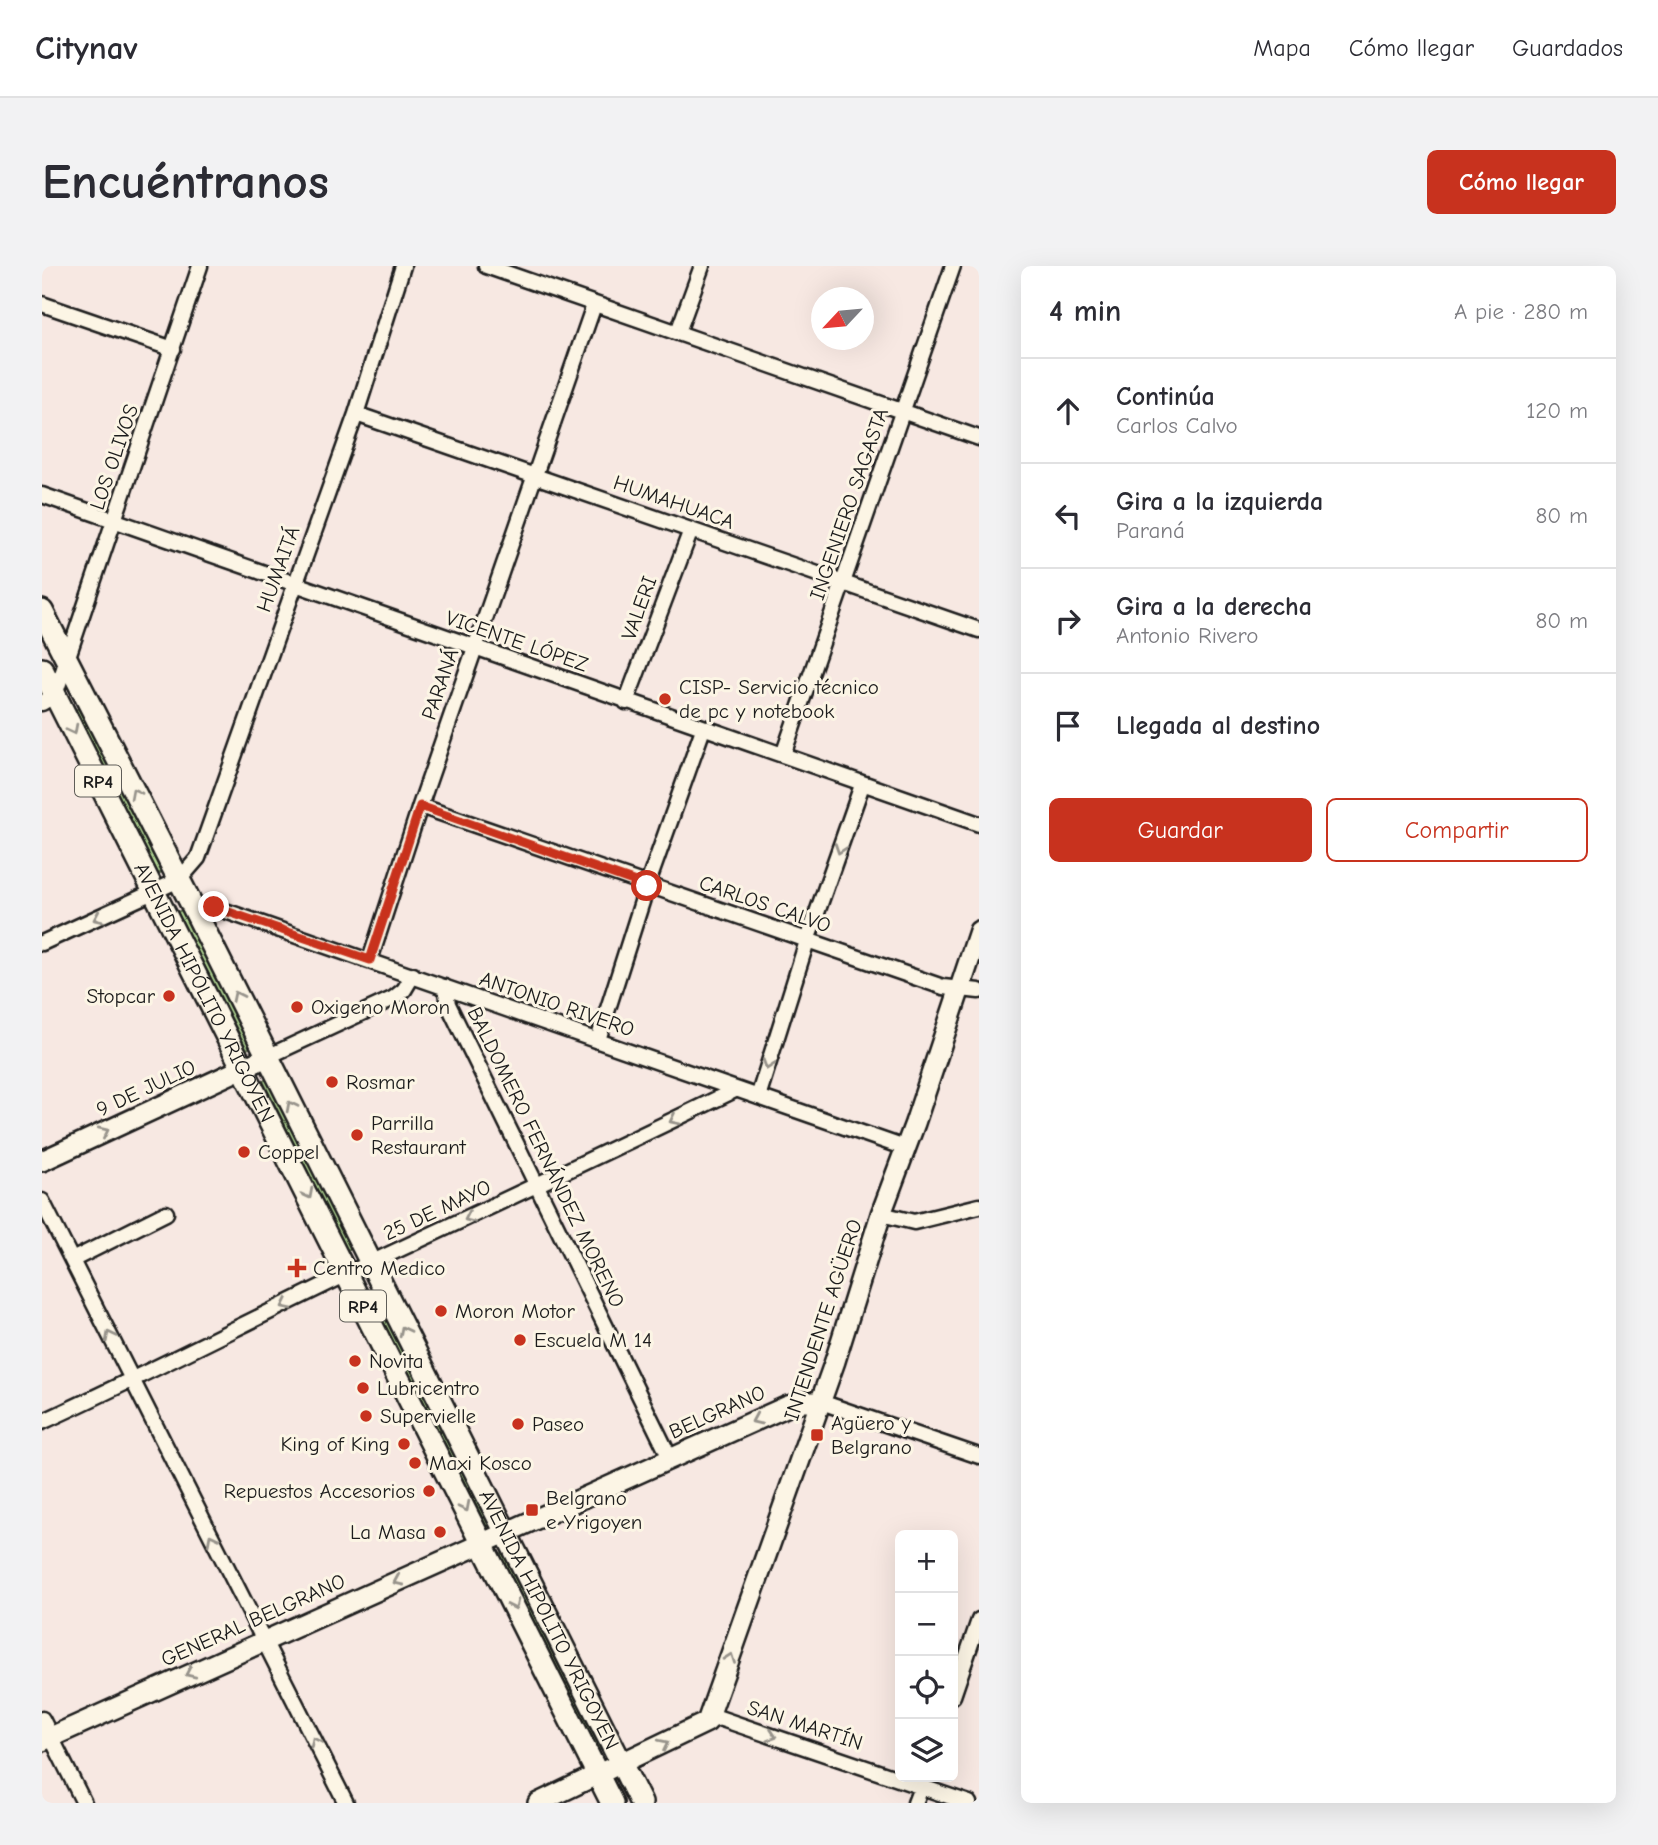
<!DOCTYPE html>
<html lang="es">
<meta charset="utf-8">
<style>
body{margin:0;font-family:"Comic Neue",sans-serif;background:#f2f2f3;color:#2b2b33}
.controls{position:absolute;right:21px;bottom:21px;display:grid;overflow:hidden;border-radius:10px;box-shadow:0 7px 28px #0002}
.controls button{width:63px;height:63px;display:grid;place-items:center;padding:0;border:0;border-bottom:2px solid #e1e1e2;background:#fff;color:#2b2b33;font:35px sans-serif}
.compass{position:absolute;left:769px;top:21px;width:63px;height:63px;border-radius:50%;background:#fff;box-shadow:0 7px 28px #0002;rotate:244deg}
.stop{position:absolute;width:21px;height:21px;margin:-16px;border:5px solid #c8321e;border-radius:50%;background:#fff}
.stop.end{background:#c8321e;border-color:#fff;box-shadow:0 2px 7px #0008}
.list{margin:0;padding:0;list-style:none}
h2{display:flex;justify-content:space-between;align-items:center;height:91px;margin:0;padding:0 28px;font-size:30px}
h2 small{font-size:23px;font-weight:400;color:#7c7c81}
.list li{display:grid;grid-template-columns:46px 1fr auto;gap:21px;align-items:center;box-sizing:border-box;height:105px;padding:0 28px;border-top:2px solid #e1e1e2}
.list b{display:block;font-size:26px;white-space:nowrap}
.list p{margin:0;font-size:23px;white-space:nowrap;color:#7c7c81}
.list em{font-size:23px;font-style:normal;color:#7c7c81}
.actions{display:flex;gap:14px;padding:21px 28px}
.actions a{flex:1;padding:16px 0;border:2px solid #c8321e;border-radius:10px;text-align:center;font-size:24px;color:#c8321e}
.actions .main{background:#c8321e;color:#fff}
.icon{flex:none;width:38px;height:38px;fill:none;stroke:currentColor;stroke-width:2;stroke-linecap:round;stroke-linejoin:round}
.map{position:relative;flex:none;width:937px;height:1537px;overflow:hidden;border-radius:10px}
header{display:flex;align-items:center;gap:42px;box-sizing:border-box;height:98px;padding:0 35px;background:#fff;border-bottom:2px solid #e1e1e2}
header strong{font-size:33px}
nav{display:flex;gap:38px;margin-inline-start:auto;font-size:24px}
.intro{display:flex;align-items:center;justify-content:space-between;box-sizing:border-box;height:168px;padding:0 42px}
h1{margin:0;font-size:49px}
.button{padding:18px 32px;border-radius:10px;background:#c8321e;color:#fff;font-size:24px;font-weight:700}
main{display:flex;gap:42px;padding:0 42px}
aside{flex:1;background:#fff;border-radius:10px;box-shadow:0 7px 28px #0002}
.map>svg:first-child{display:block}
</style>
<header>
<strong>Citynav</strong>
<nav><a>Mapa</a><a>Cómo llegar</a><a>Guardados</a></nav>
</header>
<div class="intro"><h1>Encuéntranos</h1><a class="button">Cómo llegar</a></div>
<main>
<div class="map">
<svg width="937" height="1537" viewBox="0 0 937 1537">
<rect width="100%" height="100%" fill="#f7e8e2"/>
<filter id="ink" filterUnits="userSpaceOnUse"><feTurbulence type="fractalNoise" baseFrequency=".0143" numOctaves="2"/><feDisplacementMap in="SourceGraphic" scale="14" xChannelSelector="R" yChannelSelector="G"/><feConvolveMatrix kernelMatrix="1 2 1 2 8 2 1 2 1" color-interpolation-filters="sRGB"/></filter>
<g filter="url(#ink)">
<path fill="#b5db96" stroke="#687c59" stroke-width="2" d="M 37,442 L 120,606 L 116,608 L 33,444 Z
M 140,644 L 209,781 L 205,783 L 135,646 Z
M 225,813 L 310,982 L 305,984 L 221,815 Z
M 329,1023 L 450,1259 L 445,1261 L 325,1025 Z
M 462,1287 L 561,1482 L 556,1485 L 458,1289 Z"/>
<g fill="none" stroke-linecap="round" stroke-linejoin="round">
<defs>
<path id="street" d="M 444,0 L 937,172
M 0,38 L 131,83
M 636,66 L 660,0
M 314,148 L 937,364
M 0,229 L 937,558
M 584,436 L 649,264
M 0,437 L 13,429 L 158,0
M 741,489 L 911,0
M 378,540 L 901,721 L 937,725
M 151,641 L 172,641 L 863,882
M 0,677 L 137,614 L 156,592 L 314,148 L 361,0
M 328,694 L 378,540 L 552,39
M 403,721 L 406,738 L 628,1192
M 556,774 L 605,620 L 661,463
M 225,791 L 352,732 L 362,724 L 371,709
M 716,831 L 765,675 L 820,519
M 0,935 L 304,1537
M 839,948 L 872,956 L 937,940
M 30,994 L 124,947
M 779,1136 L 937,1190
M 0,1156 C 103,1109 203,1057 305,1008 C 435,947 564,887 693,824
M 911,1430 L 937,1354
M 0,1453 L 42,1537
M 665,1456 L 677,1452 L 927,1537
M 873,1537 L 883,1511"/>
<path id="secondary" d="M 0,895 L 225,791
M 0,1475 L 746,1140 L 761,1136 L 779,1136
M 496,1537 L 665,1456 L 793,1095 L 839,948 L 873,857 L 937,665"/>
<g id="primary">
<path id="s1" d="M 0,345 L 151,641 L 599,1537"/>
<path id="s2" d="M 0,403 L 570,1537"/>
</g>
</defs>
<use href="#street" stroke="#1c1c1c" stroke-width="19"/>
<use href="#secondary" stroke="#1c1c1c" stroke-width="24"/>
<use href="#primary" stroke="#1c1c1c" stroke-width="26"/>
<use href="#street" stroke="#fcf5e5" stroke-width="14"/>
<use href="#secondary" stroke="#fcf5e5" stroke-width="19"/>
<use href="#primary" stroke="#fcf5e5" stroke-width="21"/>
</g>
<defs><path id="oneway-chevron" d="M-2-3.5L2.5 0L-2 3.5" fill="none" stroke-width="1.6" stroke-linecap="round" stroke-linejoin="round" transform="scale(1.75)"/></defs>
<g stroke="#97938b">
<use href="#oneway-chevron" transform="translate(31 464) rotate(63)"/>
<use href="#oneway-chevron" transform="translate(93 527) rotate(-117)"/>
<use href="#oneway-chevron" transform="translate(798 583) rotate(109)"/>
<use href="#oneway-chevron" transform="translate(56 652) rotate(156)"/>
<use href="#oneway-chevron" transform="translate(195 730) rotate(-116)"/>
<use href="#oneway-chevron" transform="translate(726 799) rotate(108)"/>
<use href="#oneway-chevron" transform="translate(249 840) rotate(-117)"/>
<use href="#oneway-chevron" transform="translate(632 854) rotate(154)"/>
<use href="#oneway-chevron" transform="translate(62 866) rotate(-25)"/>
<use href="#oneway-chevron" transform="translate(266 928) rotate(63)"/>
<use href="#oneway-chevron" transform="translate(427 952) rotate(155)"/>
<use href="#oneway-chevron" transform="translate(244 1039) rotate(154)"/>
<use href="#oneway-chevron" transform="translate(362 1065) rotate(-117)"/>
<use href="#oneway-chevron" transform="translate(68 1070) rotate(-117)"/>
<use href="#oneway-chevron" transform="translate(714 1154) rotate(156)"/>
<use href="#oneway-chevron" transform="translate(423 1241) rotate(63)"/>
<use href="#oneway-chevron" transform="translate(170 1273) rotate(-117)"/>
<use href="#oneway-chevron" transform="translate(356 1315) rotate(156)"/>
<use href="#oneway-chevron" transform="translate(472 1339) rotate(64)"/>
<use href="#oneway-chevron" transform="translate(688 1392) rotate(-70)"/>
<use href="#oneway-chevron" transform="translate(148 1407) rotate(155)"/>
<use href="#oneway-chevron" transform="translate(730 1470) rotate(18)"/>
<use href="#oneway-chevron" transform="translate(273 1476) rotate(-117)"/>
<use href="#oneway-chevron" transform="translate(622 1478) rotate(-26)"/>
</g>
</g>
<g fill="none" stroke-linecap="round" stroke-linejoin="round" filter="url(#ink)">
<path stroke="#c8321e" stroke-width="9" d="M 172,641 L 328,694 L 378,540 L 605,620"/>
</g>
<g fill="#c8321e" stroke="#fcf5e5" stroke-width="2.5">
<circle cx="623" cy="433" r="7"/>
<circle cx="127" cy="730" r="7"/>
<circle cx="255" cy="741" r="7"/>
<circle cx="290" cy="816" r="7"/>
<circle cx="315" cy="869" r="7"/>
<circle cx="202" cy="886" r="7"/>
<path d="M251.5 991.5h7v7h7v7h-7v7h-7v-7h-7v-7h7z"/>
<circle cx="399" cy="1045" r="7"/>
<circle cx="478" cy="1074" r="7"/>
<circle cx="313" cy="1095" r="7"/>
<circle cx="321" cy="1122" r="7"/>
<circle cx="324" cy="1150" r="7"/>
<circle cx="476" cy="1158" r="7"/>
<rect x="768" y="1162" width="14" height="14" rx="3.5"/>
<circle cx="362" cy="1178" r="7"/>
<circle cx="373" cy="1197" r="7"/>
<circle cx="387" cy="1225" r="7"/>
<rect x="483" y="1237" width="14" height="14" rx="3.5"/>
<circle cx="398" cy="1266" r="7"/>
</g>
<g text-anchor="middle" stroke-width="6" stroke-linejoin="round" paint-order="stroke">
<g fill="#fcf5e5" stroke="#5f5d58" stroke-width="2">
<rect x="33" y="499.5" width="46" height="31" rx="5"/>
<rect x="298" y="1024.5" width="46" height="31" rx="5"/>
</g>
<g font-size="19" font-weight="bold" fill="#1c1c1c">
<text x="56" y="522">RP4</text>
<text x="321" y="1047">RP4</text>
</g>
<g font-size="21" fill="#1c1c1c" stroke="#fcf5e5">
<text transform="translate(72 191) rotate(-71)" y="7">LOS OLIVOS</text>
<text transform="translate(632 236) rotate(19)" y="7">HUMAHUACA</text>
<text transform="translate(807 238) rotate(-71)" y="7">INGENIERO SAGASTA</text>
<text transform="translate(236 303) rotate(-70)" y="7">HUMAITÁ</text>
<text transform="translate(597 342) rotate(-70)" y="7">VALERI</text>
<text transform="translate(475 375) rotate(19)" y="7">VICENTE LÓPEZ</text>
<text transform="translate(398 418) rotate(-71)" y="7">PARANÁ</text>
<text transform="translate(723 638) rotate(19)" y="7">CARLOS CALVO</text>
<text dy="7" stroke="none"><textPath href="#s2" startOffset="362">AVENIDA HIPÓLITO YRIGOYEN</textPath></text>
<text transform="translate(515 738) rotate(19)" y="7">ANTONIO RIVERO</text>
<text transform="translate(104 822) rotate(-25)" y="7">9 DE JULIO</text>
<text transform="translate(504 891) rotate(64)" y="7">BALDOMERO FERNÁNDEZ MORENO</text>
<text transform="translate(395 944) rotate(-25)" y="7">25 DE MAYO</text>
<text transform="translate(781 1054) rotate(-72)" y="7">INTENDENTE AGÜERO</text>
<text transform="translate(675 1146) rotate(-24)" y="7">BELGRANO</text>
<text transform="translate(211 1354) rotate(-24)" y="7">GENERAL BELGRANO</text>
<text dy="7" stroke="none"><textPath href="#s1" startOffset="1129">AVENIDA HIPÓLITO YRIGOYEN</textPath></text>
<text transform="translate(763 1459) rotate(18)" y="7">SAN MARTÍN</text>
</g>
<g font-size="21" fill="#1c1c1c" stroke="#fcf5e5" text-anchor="start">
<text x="637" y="428">CISP- Servicio técnico<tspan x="637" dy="24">de pc y notebook</tspan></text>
<text x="113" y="737" text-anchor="end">Stopcar</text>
<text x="269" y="748">Oxigeno Moron</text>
<text x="304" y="823">Rosmar</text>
<text x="329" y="864">Parrilla<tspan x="329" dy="24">Restaurant</tspan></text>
<text x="216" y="893">Coppel</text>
<text x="271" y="1009">Centro Medico</text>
<text x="413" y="1052">Moron Motor</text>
<text x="492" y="1081">Escuela M 14</text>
<text x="327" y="1102">Novita</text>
<text x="335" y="1129">Lubricentro</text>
<text x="338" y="1157">Supervielle</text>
<text x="789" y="1164">Agüero y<tspan x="789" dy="24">Belgrano</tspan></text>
<text x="490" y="1165">Paseo</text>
<text x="348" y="1185" text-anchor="end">King of King</text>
<text x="387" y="1204">Maxi Kosco</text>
<text x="373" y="1232" text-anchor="end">Repuestos Accesorios</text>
<text x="504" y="1239">Belgrano<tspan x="504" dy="24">e Yrigoyen</tspan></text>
<text x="384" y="1273" text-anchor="end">La Masa</text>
</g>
</g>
</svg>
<div class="controls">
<button>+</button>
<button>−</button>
<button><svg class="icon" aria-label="locate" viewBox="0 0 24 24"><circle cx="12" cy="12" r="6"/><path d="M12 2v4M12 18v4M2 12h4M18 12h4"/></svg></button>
<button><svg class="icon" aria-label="layers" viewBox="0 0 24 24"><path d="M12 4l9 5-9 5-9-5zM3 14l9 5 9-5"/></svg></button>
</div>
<svg class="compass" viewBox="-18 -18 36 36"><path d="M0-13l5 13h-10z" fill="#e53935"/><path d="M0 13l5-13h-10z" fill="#7c7c81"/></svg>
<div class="stop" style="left:605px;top:620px"></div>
<div class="stop end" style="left:172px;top:641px"></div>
</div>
<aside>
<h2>4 min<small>A pie · 280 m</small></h2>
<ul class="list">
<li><svg class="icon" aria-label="ahead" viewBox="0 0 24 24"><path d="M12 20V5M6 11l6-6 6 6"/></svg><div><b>Continúa</b><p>Carlos Calvo</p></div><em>120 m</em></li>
<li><svg class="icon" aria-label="left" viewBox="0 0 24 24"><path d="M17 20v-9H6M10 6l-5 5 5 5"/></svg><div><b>Gira a la izquierda</b><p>Paraná</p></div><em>80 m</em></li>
<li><svg class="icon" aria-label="right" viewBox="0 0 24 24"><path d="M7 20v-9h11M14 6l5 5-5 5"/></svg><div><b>Gira a la derecha</b><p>Antonio Rivero</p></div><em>80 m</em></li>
<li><svg class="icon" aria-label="arrive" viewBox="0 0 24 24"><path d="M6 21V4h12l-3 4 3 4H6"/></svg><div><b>Llegada al destino</b></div></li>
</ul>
<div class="actions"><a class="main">Guardar</a><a>Compartir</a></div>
</aside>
</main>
